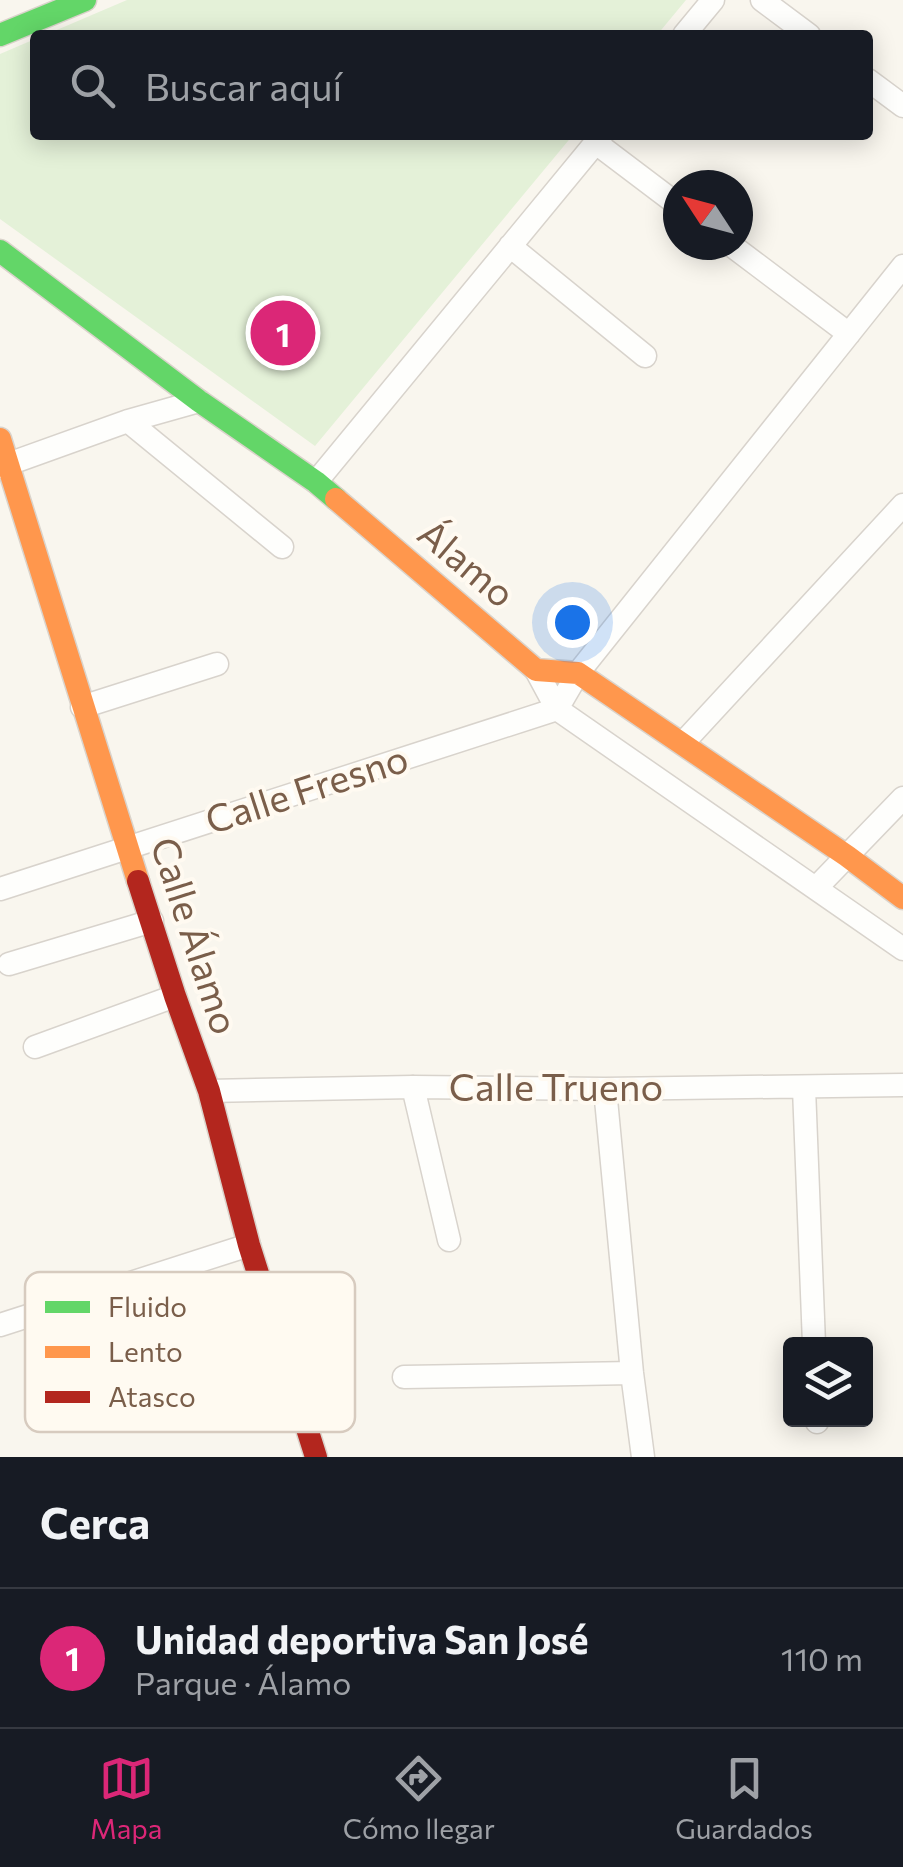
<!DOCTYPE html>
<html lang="es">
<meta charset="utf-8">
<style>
body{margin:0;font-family:Commissioner,sans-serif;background:#242831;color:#f1f3f6}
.controls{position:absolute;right:30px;bottom:30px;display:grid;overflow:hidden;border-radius:10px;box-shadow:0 5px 25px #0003}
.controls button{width:90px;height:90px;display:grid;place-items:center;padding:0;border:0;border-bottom:2px solid #363941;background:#171b24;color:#f1f3f6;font:50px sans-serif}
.compass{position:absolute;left:663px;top:170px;width:90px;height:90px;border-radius:50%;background:#171b24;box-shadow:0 5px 25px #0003;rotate:306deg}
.you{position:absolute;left:572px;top:622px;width:35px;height:35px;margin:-25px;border:8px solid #fff;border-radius:50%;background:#1a73e8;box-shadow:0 0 0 15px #1a73e833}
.badge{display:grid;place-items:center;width:65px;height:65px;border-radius:50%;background:#db2777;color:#fff;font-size:32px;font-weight:700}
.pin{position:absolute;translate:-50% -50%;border:5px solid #fff;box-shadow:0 2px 10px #0006}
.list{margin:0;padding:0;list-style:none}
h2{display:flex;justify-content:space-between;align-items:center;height:130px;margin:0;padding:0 40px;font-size:42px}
h2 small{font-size:32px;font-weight:400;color:#9ea1a6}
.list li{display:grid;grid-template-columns:65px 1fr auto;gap:30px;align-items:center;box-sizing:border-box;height:140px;padding:0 40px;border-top:2px solid #363941}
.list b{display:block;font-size:38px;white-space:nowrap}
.list p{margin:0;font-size:32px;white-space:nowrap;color:#9ea1a6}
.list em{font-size:32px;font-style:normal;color:#9ea1a6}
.icon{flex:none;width:55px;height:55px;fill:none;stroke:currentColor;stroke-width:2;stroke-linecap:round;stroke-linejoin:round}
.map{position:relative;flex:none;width:903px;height:1457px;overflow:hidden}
.search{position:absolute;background:#171b24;box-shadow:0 5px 25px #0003;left:30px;right:30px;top:30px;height:110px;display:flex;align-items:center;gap:25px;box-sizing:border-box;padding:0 35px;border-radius:10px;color:#9ea1a6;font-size:38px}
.sheet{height:270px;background:#171b24}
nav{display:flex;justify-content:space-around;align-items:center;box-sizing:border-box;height:140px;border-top:2px solid #363941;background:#171b24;font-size:28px;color:#9ea1a6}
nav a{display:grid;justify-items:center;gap:5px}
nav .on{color:#db2777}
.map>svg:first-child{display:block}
</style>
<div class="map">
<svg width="903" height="1457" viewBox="0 0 903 1457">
<rect width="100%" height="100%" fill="#f9f6ee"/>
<path fill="#e4f1d8" d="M 127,0 L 686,0 L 657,35 L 45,35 Z
M 35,39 L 35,135 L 573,135 L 315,446 L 0,219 L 0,54 Z"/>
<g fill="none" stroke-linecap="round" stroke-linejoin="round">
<defs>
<path id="street" d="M 762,0 L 809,35
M 684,35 L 713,0
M 868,80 L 903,106
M 596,143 L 678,205
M 731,245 L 849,334
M 510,246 L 645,356
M 128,421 L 282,547
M 0,467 L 128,421 L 199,401
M 316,482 L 602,135
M 536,670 L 557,709 L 903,949
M 82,707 L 217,664
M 557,709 L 578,673 L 903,266
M 683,743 L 903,505
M 816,888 L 903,798
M 0,889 L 557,709
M 9,964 L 152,921
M 35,1047 L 175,996
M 413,1087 L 449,1240
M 804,1088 L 814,1344
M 605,1089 L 632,1373 L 643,1457
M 209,1091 L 413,1087 L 605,1089 L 903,1085
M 0,1325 L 249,1245
M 404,1377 L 632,1373
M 817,1420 L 817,1422"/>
<path id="fast" d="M 0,35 L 85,0
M 0,251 L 199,401 L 316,482 L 336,499"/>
<path id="slow" d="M 0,439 L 138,881
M 336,499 L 536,670 L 578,673 L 847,856 L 903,898"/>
<path id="jam" d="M 138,881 L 175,996 L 209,1091 L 249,1245 L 316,1457"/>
</defs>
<use href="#street" stroke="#d8d3cc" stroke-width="25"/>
<use href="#fast" stroke="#dad3cb" stroke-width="25"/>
<use href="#slow" stroke="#dad3cb" stroke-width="25"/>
<use href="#jam" stroke="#dad3cb" stroke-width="25"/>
<use href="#street" stroke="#fefefc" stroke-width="22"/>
<use href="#fast" stroke="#63d668" stroke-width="22"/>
<use href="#slow" stroke="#ff974d" stroke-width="22"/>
<use href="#jam" stroke="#b3261e" stroke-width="22"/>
</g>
<g text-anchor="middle" stroke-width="8" stroke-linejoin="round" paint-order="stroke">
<g font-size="38" fill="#7a5e4a" stroke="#fffaf1">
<text transform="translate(466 564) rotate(40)" y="13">Álamo</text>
<text transform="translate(307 790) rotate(-18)" y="13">Calle Fresno</text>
<text transform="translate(194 936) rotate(72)" y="13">Calle Álamo</text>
<text x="556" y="1101">Calle Trueno</text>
</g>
</g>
<rect x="25" y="1272" width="330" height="160" rx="15" fill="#fffaf1" stroke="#d7cbbf" stroke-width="2.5"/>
<rect x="45" y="1301" width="45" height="12" fill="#63d668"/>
<rect x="45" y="1346" width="45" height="12" fill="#ff974d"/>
<rect x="45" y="1391" width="45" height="12" fill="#b3261e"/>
<g font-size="28" fill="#7a5e4a">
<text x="108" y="1317">Fluido</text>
<text x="108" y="1362">Lento</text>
<text x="108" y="1407">Atasco</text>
</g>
</svg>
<div class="controls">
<button><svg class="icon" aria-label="layers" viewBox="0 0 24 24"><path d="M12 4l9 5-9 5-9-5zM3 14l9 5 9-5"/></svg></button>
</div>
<svg class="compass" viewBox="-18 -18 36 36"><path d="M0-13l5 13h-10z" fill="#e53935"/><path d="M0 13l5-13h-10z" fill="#9ea1a6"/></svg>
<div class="you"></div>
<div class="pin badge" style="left:283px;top:333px">1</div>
<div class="search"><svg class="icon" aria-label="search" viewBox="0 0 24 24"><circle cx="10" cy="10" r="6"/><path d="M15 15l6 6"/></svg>Buscar aquí</div>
</div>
<section class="sheet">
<h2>Cerca<small></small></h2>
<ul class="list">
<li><span class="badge">1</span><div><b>Unidad deportiva San José</b><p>Parque · Álamo</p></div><em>110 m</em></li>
</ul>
</section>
<nav>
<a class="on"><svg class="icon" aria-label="map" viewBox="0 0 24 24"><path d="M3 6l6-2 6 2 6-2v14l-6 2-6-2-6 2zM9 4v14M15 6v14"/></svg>Mapa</a>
<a><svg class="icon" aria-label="directions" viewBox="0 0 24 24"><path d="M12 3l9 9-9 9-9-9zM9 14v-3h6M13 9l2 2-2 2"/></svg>Cómo llegar</a>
<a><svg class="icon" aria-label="saved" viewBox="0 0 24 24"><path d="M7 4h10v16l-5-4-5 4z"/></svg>Guardados</a>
</nav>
